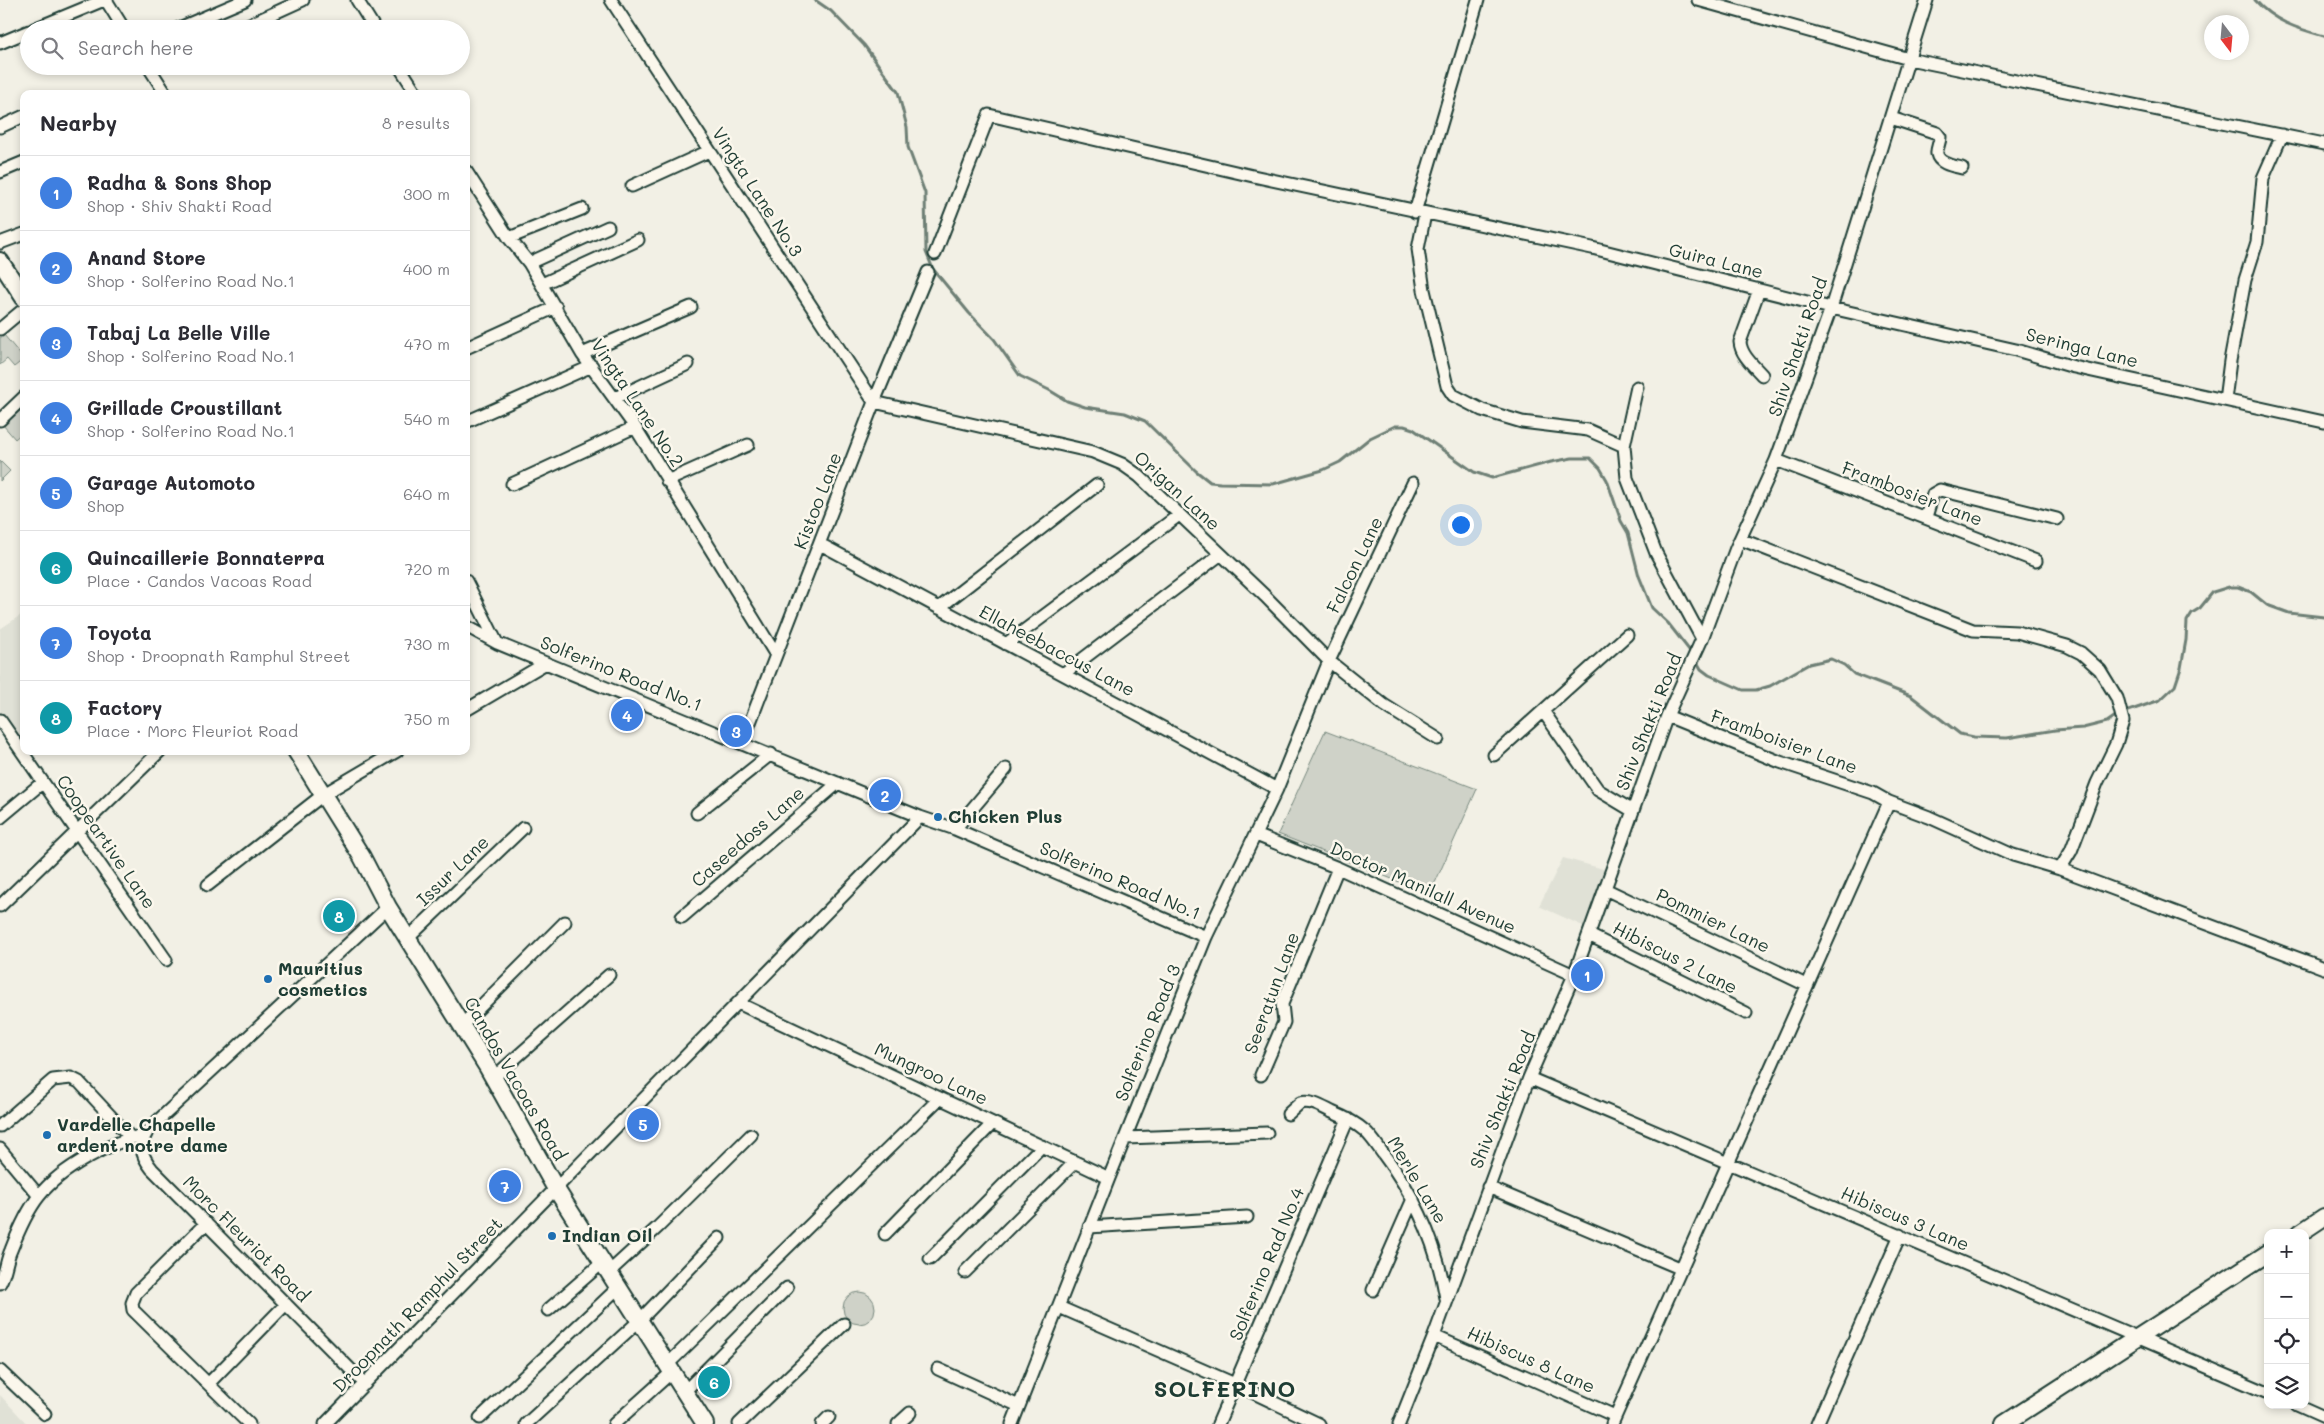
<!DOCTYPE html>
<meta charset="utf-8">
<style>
body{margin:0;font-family:Mali,sans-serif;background:#f7f7f7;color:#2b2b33}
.controls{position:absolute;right:15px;bottom:15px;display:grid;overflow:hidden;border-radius:10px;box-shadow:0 2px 8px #0003}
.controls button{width:45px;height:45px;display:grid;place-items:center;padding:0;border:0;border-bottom:1px solid #e1e1e2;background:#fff;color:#2b2b33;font:25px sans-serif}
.compass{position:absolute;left:2204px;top:15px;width:45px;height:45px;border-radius:50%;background:#fff;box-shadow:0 2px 8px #0003;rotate:164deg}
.you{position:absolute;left:1460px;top:524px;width:18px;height:18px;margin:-12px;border:4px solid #fff;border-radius:50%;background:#1a73e8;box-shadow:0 0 0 8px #1a73e833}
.badge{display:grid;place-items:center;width:32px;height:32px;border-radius:50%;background:#1f6fb2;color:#fff;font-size:16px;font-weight:700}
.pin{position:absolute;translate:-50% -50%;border:2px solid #fff;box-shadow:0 1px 5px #0006}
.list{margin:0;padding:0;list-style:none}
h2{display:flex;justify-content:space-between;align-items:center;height:65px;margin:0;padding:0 20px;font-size:21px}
h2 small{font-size:16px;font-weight:400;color:#7c7c81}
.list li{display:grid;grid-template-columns:32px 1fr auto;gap:15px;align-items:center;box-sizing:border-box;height:75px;padding:0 20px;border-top:1px solid #e1e1e2}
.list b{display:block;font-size:19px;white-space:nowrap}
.list p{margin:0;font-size:16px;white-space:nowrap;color:#7c7c81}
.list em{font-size:16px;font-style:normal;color:#7c7c81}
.icon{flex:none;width:28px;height:28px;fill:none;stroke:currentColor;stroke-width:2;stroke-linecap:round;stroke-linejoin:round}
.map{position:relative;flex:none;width:2324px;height:1424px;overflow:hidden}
.search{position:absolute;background:#fff;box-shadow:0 2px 8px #0003;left:20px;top:20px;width:450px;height:55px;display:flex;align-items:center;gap:12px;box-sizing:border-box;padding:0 18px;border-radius:28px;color:#7c7c81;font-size:19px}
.panel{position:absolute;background:#fff;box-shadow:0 2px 8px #0003;left:20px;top:90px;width:450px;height:665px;border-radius:10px}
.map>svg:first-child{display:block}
</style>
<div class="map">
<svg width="2324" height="1424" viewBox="0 0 2324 1424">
<rect width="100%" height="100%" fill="#f2f0e5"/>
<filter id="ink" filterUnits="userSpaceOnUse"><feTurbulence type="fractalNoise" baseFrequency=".02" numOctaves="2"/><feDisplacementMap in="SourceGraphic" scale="10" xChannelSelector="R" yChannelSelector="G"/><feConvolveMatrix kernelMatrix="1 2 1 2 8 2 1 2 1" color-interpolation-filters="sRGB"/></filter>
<g filter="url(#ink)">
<path fill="#e0e1d6" d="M 24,613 L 24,747 L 0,714 L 0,629 Z
M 1563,858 L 1607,870 L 1585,927 L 1539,906 Z
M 0,1395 L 27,1424 L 0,1424 Z"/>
<path fill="#cfd2c8" stroke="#77887e" d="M 4,335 L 24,359 L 14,367 L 7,359 L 0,365 L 0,338 Z
M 24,407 L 24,431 L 15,439 L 3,425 Z
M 0,461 L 10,471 L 0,481 Z
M 1325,731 L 1477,789 L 1430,894 L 1278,834 Z
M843 1308a16 16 0 1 1 32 0a16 16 0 1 1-32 0Z"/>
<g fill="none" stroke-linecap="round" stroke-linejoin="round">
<path stroke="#6e7f75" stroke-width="3" d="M 815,0 L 831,11 L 864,45 L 898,92 L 907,127 L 908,147 L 925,193 L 926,252 L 933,269 L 969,313 L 994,339 L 1020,376 L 1049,390 L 1067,401 L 1085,407 L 1125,413 L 1145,421 L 1196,471 L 1210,482 L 1220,483 L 1273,484 L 1323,470 L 1340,462 L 1370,438 L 1395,426 L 1404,426 L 1413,429 L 1474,472 L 1492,478 L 1551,462 L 1572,458 L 1590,458 L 1600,468 L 1607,480 L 1621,521 L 1628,533 L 1639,576 L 1652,608 L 1668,623 L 1693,655
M 2255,0 C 2273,21 2298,29 2324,36
M 1696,660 L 1701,669 L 1709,675 L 1743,690 L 1756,690 L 1770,686 L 1809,664 L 1831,659 L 1844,665 L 1854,674 L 1911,696 L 1960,734 L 1974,737 L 2007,738 L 2055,730 L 2083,728 L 2107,722 L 2117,715 L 2160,700 L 2175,686 L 2181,668 L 2186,640 L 2187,621 L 2192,613 L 2200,608 L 2213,592 L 2229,587 L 2238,587 L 2251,592 L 2267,605 L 2289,613 L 2324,617"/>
<defs>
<path id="minor" d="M 106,0 L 124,29
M 357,0 L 375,29
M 611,0 L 874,402
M 1698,0 L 1909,59 L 2324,144
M 34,29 L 104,0
M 177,29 L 245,0
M 239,29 L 303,0
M 0,43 L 29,31
M 148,66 L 166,94
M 399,66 L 417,94
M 1891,118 L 1937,133 L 1940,137 C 1940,143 1936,149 1937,154 C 1939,164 1954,166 1962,168
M 0,127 L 24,116
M 466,171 L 509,238 L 529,263 L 582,354 L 635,427 L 776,655
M 0,172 L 24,162
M 632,186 L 709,151
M 1415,212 L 1478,0
M 1425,214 L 1418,249 L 1424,290 L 1447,386 L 1453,395 L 1482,410 L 1522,422 L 1588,430 L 1624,446
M 509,238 L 582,209
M 0,243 L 24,234
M 935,254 L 989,115 L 1253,176 L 1592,248 L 1831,308 L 2016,350 L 2074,367 L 2324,422
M 529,263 L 608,227
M 542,284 L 638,240
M 1759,290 L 1740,342 C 1741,355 1753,365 1762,375
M 0,329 L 24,309
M 466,348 L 556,307
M 582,354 L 691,307
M 1637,387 L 1624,446 L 1627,478 L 1656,553 L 1702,639
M 615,398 L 688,364
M 2225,400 L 2230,361 L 2245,280 L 2257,242 L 2263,178 L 2282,135
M 874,402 L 1093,452 L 1122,464 L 1139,476 L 1265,596 L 1329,661 L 1384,705 L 1438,739
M 0,420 L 24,397
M 466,422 L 592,366
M 1776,460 L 2036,561
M 667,481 L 748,445
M 512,484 L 635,427
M 1926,517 L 1933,494 L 1940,490 L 2057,519
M 820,544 L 1277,789
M 466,581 L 497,643
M 939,608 L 1097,485
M 466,626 L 497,643 L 920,817 L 955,829 L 1206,937
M 1006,644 L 1179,515
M 1063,674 L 1221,554
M 466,710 L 546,663
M 1543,711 L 1598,790 L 1633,811
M 1667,716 L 1780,762 L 1873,793 L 1889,802 L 1929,817 L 2013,855 L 2060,869 L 2071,851 L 2097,783 L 2116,744 L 2123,721 L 2117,698 L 2100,670 L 2081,653 L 2067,646 L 2017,632 L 1973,630 L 1740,539
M 0,720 L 166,960
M 742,743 L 874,402 L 928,272
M 1494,755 L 1627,635
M 697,813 L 771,754
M 0,818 L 43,782
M 955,829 L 1006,769
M 1256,835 L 1338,868 L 1574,975
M 2060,869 L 2324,968
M 208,885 L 324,794 L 397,751
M 1605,889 L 1806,985
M 0,906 L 160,751
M 682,917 L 838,783
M 1589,935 L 1746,1013
M 407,939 L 523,828
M 738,1003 L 1109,1178
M 462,1025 L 565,922
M 1261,1075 L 1284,1022 L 1282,1004 L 1338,868
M 493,1078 L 609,975
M 1529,1078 L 2268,1393
M 1288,1114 L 1300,1103 C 1311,1100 1322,1107 1332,1112 C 1344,1117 1355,1122 1365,1131 C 1372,1137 1378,1147 1384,1155 C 1416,1197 1437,1245 1446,1298
M 0,1126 L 53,1080 L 71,1078 L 79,1082 L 131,1138
M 1125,1138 L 1267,1133
M 0,1149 L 39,1196
M 1488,1187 L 1682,1269
M 206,1223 L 136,1293 L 132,1303 L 133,1310 L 249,1424
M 1089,1227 L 1247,1217
M 885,1234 L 993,1123
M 930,1259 L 1042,1146
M 609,1272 L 658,1227 L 751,1135
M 965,1272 L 1075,1162
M 0,1283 C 6,1272 6,1261 11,1250 C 18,1232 27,1211 39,1196 C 61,1168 110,1142 144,1135
M 1373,1290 L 1413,1199
M 1059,1307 L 1235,1384 L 1319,1424
M 548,1310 L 603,1262
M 1434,1336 L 1615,1416
M 668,1364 L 940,1098
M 938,1369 L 1019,1406
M 0,1371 L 45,1414
M 209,1383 L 286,1304
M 365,1384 L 152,1169 C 140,1154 138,1144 150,1128 L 388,907
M 685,1391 L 787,1288
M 2297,1405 L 2324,1417
M 480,1418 L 619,1287
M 325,1424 L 920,817
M 526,1424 L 640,1320 L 719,1238
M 614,1424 L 673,1371
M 739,1424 L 844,1324
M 822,1424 L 829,1417
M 898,1424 L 910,1413
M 1012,1424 L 1109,1178 L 1206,937 L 1277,789 L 1329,661 L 1413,483
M 1218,1424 L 1348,1119
M 1399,1424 L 1434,1336 L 1529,1078 L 1574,975 L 1667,716 L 1702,639 L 1736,548 L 1776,460 L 1831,308 L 1927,0
M 1612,1424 L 1889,802
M 1817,1424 L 1900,1235"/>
<path id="secondary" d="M 0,261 L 24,298
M 296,751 L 362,857 L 388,907 L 488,1068 L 556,1189 L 705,1424
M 2300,1233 L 2324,1217
M 2004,1424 L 2268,1253"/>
</defs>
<use href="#minor" stroke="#1f3d34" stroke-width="15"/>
<use href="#secondary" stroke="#1f3d34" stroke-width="20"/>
<use href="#minor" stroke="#fbf7ec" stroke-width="11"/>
<use href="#secondary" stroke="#fbf7ec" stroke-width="16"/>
</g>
</g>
<g fill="#1f6fb2" stroke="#fbf7ec" stroke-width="2">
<circle cx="938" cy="817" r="5"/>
<circle cx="268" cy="979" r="5"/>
<circle cx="47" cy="1135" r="5"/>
<circle cx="552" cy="1236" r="5"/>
</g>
<g text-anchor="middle" stroke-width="5" stroke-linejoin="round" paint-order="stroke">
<g font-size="18" fill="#1f3d34" stroke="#fbf7ec">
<text transform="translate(757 192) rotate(57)" y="6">Vingta Lane No.3</text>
<text transform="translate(1716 261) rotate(14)" y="6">Guira Lane</text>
<text transform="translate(1798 347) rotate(-71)" y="6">Shiv Shakti Road</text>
<text transform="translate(2082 348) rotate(14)" y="6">Seringa Lane</text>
<text transform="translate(637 403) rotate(56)" y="6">Vingta Lane No.2</text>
<text transform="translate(1177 491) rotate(42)" y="6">Origan Lane</text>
<text transform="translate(1912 494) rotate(21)" y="6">Frambosier Lane</text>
<text transform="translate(818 501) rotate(-69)" y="6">Kistoo Lane</text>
<text transform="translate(1355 565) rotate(-64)" y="6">Falcon Lane</text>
<text transform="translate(1057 651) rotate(28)" y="6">Ellaheebaccus Lane</text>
<text transform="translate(621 674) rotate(22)" y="6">Solferino Road No.1</text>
<text transform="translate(1649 722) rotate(-68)" y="6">Shiv Shakti Road</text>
<text transform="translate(1784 742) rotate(20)" y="6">Framboisier Lane</text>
<text transform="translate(748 837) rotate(-41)" y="6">Caseedoss Lane</text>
<text transform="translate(106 842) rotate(55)" y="6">Coopeartive Lane</text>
<text transform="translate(453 871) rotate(-44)" y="6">Issur Lane</text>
<text transform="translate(1120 881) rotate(23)" y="6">Solferino Road No.1</text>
<text transform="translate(1423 888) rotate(24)" y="6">Doctor Manilall Avenue</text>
<text transform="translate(1713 921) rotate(26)" y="6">Pommier Lane</text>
<text transform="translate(1675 958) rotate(27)" y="6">Hibiscus 2 Lane</text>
<text transform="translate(1272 993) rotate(-70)" y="6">Seeratun Lane</text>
<text transform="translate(1148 1033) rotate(-68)" y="6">Solferino Road 3</text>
<text transform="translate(931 1074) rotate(25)" y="6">Mungroo Lane</text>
<text transform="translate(515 1079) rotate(60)" y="6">Candos Vacoas Road</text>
<text transform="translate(1503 1100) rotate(-68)" y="6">Shiv Shakti Road</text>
<text transform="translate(1417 1180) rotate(59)" y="6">Merle Lane</text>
<text transform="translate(1905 1219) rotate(23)" y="6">Hibiscus 3 Lane</text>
<text transform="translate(246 1239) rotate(45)" y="6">Morc Fleuriot Road</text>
<text transform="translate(1267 1264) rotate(-67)" y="6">Solferino Rad No.4</text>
<text transform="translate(418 1305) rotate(-46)" y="6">Droopnath Ramphul Street</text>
<text transform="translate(1531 1360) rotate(24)" y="6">Hibiscus 8 Lane</text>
</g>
<g font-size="18" font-weight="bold" fill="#1f3d34" stroke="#fbf7ec" text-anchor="start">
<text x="948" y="823">Chicken Plus</text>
<text x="278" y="975">Mauritius<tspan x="278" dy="21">cosmetics</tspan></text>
<text x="57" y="1131">Vardelle Chapelle<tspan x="57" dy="21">ardent notre dame</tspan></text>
<text x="562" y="1242">Indian Oil</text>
</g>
<g font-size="22" font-weight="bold" letter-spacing="1" fill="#1f3d34" stroke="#fbf7ec">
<text x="1225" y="1397">SOLFERINO</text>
</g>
</g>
</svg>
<div class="controls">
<button>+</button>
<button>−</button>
<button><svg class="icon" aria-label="locate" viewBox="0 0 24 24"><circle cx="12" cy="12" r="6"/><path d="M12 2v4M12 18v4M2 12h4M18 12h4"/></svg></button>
<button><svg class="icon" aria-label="layers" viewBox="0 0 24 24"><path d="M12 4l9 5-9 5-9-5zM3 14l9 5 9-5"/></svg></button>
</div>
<svg class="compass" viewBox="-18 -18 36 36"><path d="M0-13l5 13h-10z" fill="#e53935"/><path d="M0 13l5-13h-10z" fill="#7c7c81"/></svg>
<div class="you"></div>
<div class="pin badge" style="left:1587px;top:975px;background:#3f7fe0">1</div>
<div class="pin badge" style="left:885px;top:795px;background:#3f7fe0">2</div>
<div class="pin badge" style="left:736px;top:731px;background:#3f7fe0">3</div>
<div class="pin badge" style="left:627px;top:715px;background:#3f7fe0">4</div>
<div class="pin badge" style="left:643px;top:1124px;background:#3f7fe0">5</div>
<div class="pin badge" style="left:714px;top:1382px;background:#0f9aa8">6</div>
<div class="pin badge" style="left:505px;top:1186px;background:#3f7fe0">7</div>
<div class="pin badge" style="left:339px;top:916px;background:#0f9aa8">8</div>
<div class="search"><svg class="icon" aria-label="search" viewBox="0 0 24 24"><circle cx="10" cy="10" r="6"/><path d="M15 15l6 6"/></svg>Search here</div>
<section class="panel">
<h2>Nearby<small>8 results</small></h2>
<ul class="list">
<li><span class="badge" style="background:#3f7fe0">1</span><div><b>Radha &amp; Sons Shop</b><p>Shop · Shiv Shakti Road</p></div><em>300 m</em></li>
<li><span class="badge" style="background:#3f7fe0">2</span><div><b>Anand Store</b><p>Shop · Solferino Road No.1</p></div><em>400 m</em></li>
<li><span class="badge" style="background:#3f7fe0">3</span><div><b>Tabaj La Belle Ville</b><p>Shop · Solferino Road No.1</p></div><em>470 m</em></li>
<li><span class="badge" style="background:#3f7fe0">4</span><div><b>Grillade Croustillant</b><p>Shop · Solferino Road No.1</p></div><em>540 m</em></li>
<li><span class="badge" style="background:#3f7fe0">5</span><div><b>Garage Automoto</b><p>Shop</p></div><em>640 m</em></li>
<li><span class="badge" style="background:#0f9aa8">6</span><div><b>Quincaillerie Bonnaterra</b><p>Place · Candos Vacoas Road</p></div><em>720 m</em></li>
<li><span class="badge" style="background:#3f7fe0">7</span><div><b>Toyota</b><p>Shop · Droopnath Ramphul Street</p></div><em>730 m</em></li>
<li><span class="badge" style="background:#0f9aa8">8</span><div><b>Factory</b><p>Place · Morc Fleuriot Road</p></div><em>750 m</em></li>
</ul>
</section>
</div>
